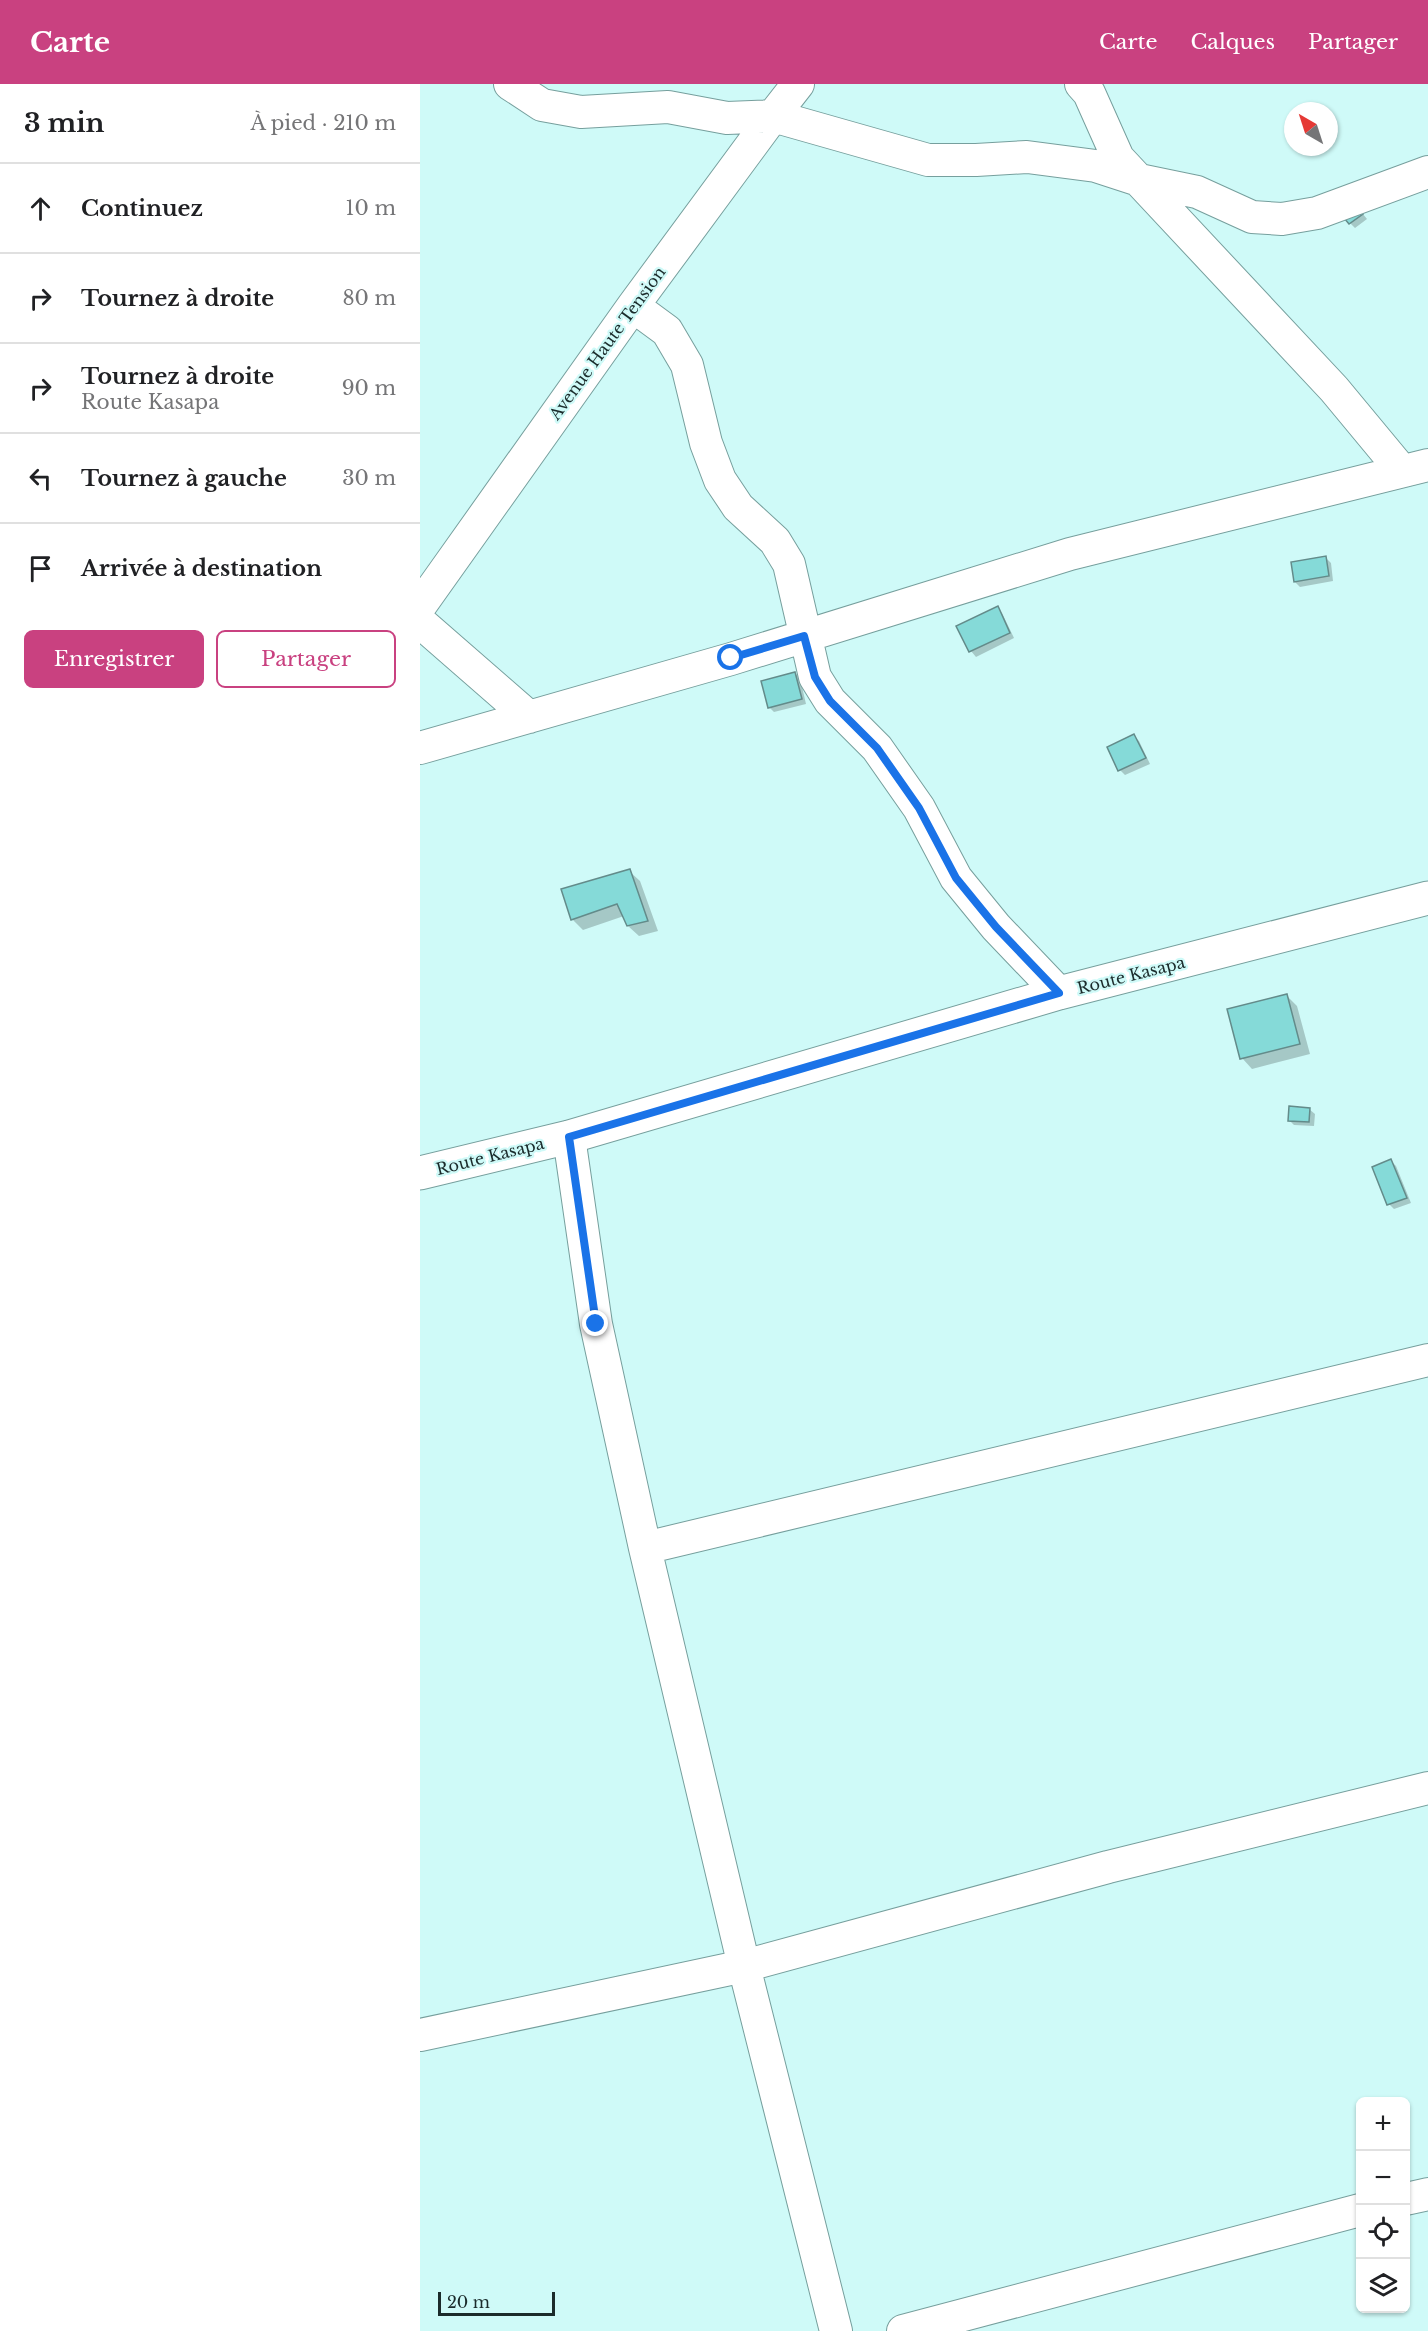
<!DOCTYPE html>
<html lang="fr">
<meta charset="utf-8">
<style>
body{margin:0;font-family:"Libre Baskerville",serif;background:#f6f6f6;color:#202124}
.controls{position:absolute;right:18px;bottom:18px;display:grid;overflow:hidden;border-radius:9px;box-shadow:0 2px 4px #0004}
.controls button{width:54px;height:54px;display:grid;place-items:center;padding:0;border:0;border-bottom:2px solid #e0e0e0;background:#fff;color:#202124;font:30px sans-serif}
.compass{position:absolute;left:864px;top:18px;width:54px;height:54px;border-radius:50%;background:#fff;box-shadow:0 2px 4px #0004;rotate:321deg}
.scale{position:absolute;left:18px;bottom:15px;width:117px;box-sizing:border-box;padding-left:6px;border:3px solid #1b2b2b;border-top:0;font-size:16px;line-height:21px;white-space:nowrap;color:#1b2b2b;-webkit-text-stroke:4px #cffaf8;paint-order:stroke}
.stop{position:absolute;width:18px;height:18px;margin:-14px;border:4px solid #1a73e8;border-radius:50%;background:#fff}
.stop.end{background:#1a73e8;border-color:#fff;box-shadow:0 2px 6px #0008}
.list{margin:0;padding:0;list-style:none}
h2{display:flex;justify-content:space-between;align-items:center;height:78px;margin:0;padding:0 24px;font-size:26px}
h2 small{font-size:20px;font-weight:400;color:#757577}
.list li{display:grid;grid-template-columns:39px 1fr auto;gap:18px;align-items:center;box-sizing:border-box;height:90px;padding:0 24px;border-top:2px solid #e0e0e0}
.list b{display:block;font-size:22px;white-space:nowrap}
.list p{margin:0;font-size:20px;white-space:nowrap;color:#757577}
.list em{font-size:20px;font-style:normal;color:#757577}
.actions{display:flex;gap:12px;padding:18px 24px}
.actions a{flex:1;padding:14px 0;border:2px solid #c94180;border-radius:9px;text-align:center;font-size:21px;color:#c94180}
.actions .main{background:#c94180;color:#fff}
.icon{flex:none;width:33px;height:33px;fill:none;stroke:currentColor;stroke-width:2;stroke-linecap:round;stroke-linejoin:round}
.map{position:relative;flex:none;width:1008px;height:2247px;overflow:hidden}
header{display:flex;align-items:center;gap:36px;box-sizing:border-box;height:84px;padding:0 30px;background:#c94180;color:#fff}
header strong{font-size:28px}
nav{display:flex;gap:33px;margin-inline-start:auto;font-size:21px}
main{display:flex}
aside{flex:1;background:#fff}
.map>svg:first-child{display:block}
</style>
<header>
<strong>Carte</strong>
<nav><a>Carte</a><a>Calques</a><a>Partager</a></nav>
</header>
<main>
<aside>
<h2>3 min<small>À pied · 210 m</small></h2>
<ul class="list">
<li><svg class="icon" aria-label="ahead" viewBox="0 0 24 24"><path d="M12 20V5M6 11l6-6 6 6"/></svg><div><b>Continuez</b></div><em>10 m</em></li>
<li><svg class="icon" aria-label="right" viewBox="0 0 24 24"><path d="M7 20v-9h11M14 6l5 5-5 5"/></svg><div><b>Tournez à droite</b></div><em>80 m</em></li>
<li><svg class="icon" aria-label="right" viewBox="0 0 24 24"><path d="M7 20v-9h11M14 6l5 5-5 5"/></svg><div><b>Tournez à droite</b><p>Route Kasapa</p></div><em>90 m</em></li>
<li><svg class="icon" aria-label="left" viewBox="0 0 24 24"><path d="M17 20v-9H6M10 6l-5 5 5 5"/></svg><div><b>Tournez à gauche</b></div><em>30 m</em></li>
<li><svg class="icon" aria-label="arrive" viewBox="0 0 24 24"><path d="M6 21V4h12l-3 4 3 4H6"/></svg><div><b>Arrivée à destination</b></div></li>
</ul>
<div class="actions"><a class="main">Enregistrer</a><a>Partager</a></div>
</aside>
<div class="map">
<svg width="1008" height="2247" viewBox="0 0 1008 2247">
<rect width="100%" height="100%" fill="#cffaf8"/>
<path fill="#0003" d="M 938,124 L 947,135 L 935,144 L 930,139 Z
M 906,474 L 911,479 L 913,497 L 880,503 L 875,498 Z
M 577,524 L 582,529 L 594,554 L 556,573 L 551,567 L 538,543 Z
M 375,589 L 380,594 L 386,620 L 354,628 L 349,623 Z
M 714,652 L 719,657 L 730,680 L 705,691 L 700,686 L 689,663 Z
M 209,787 L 220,797 L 238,847 L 219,852 L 208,842 L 204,832 L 163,846 L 152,835 Z
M 866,911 L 877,922 L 890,970 L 832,985 L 822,974 Z
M 889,1025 L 895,1030 L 894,1042 L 874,1041 L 869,1036 Z
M 971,1077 L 976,1082 L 991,1119 L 974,1125 L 969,1120 Z"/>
<path fill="#85dad8" stroke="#638b8a" stroke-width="1.5" d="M 934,117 L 943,130 L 929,140 L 919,128 Z
M 906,472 L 909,492 L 874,498 L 871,478 Z
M 578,522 L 590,549 L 549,568 L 536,542 Z
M 375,588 L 382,615 L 348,624 L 341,597 Z
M 714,650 L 726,674 L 698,687 L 687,663 Z
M 210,785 L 228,837 L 207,842 L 197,820 L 151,836 L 141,805 Z
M 867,910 L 880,960 L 820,975 L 807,925 Z
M 869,1022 L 890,1024 L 889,1038 L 868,1037 Z
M 971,1075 L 987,1114 L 967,1121 L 952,1083 Z"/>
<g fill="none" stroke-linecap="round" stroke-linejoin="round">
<defs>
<path id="street" d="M 90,0 L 122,21 L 161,28 L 248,23 L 307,34 L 353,32 L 508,76 L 556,76 L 607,73 L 676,82 L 719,96 L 777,108 L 832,133 L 862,135 L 897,129 L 1008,88
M 661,0 L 669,9 L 698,74 L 914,305 L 982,387
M 213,222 L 247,247 L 267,281 L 286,359 L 300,396 L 318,423 L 355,457 L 369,480 L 395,593 L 410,617 L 457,664 L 499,724 L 536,794 L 576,843 L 639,909
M 0,522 L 213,222 L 353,32 L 378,0
M 0,538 L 109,633
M 0,664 L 311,575 L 650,470 L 1008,381
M 149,1053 L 176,1240 L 225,1464 L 324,1882 L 416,2247
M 225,1464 L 1008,1276
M 0,1951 L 324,1882 L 688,1783 L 1008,1704
M 986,2115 L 1008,2110
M 483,2247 L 940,2126"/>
<path id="secondary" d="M 0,1089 L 149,1053 L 639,909 L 1008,814"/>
</defs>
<use href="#street" stroke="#769f9d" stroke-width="34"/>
<use href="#secondary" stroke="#769f9d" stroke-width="35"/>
<use href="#street" stroke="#fff" stroke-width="32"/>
<use href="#secondary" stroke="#fff" stroke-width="33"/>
</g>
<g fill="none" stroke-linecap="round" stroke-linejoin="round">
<path stroke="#1a73e8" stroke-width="8" d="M 176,1240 L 149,1053 L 639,909 L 576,843 L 536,794 L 499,724 L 457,664 L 410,617 L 395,593 L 384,552 L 311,574"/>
</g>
<g text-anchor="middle" stroke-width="4.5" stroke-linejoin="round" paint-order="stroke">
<g font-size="16" fill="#1b2b2b" stroke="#cffaf8">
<text transform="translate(187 259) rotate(-54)" y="6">Avenue Haute Tension</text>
<text transform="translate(711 891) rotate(-14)" y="6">Route Kasapa</text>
<text transform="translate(70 1072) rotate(-14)" y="6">Route Kasapa</text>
</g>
</g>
</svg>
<div class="controls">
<button>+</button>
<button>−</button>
<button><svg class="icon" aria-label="locate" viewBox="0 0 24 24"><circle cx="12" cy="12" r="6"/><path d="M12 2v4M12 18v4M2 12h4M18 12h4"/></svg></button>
<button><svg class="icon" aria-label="layers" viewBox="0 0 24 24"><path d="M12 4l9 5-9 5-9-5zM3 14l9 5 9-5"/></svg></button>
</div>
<svg class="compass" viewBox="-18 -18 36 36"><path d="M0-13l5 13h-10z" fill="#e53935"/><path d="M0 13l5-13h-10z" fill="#757577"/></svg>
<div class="scale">20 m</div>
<div class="stop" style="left:311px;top:574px"></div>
<div class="stop end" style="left:176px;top:1240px"></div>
</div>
</main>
